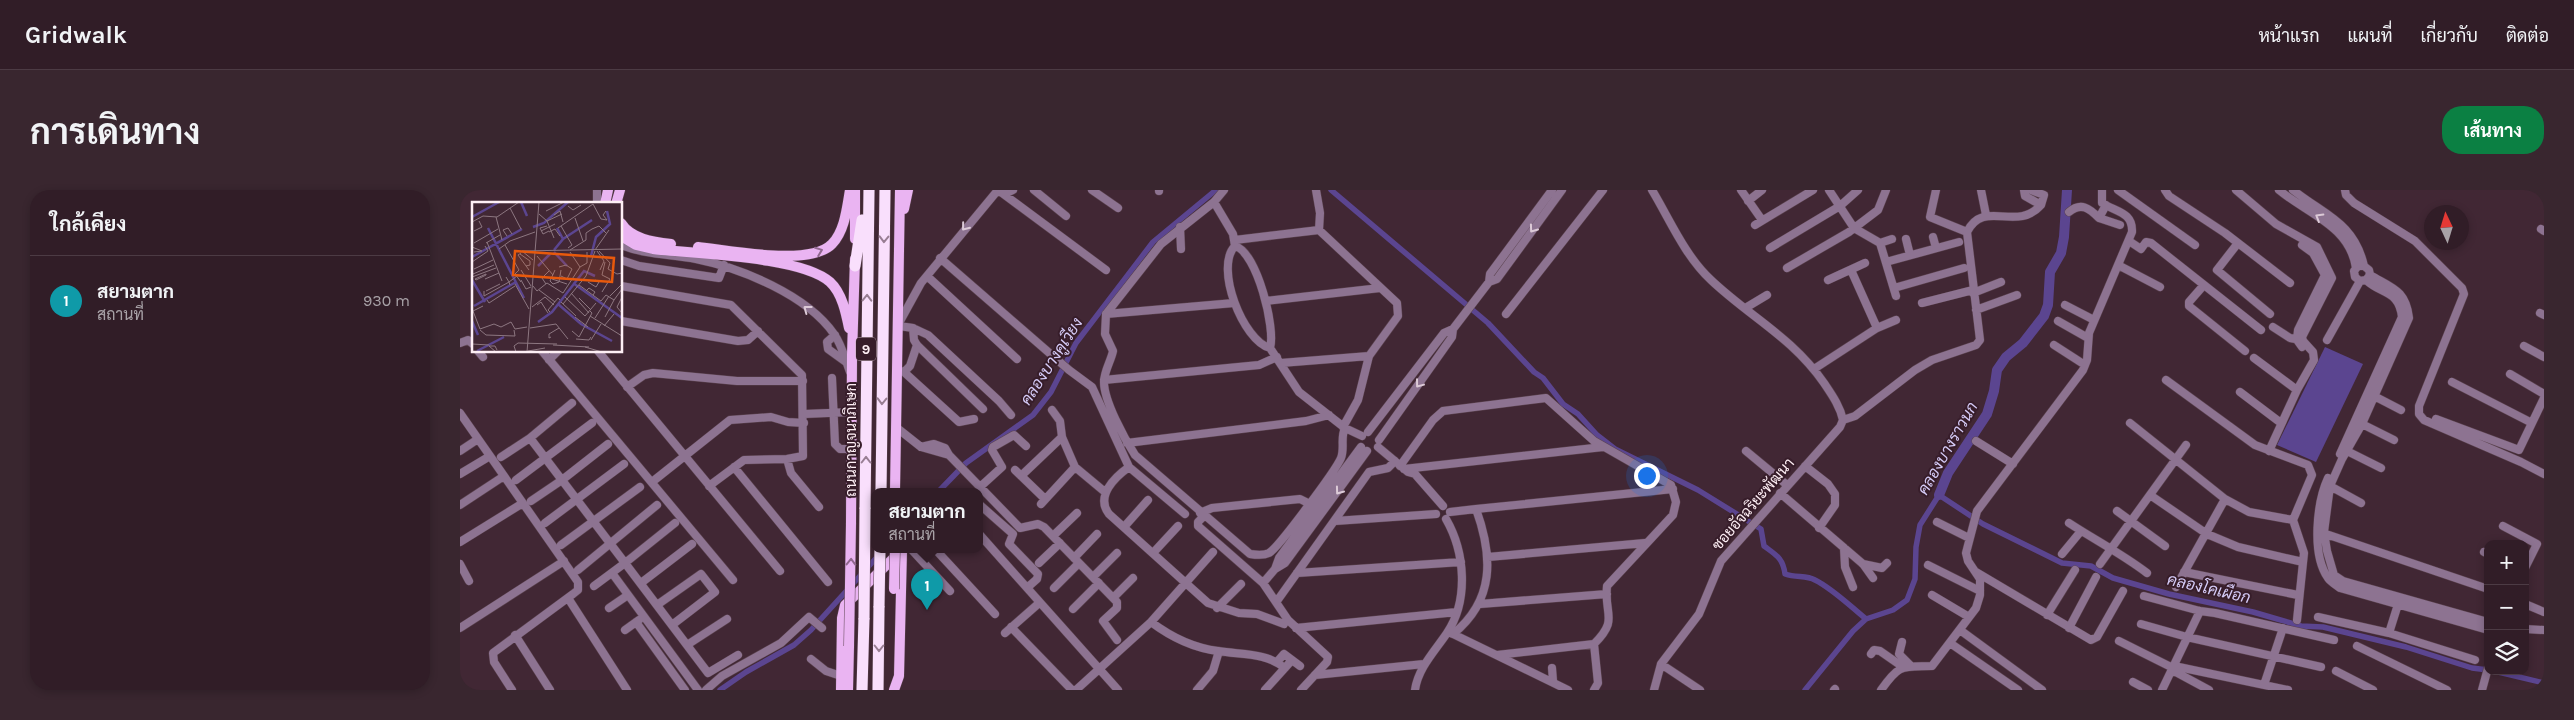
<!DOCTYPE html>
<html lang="th">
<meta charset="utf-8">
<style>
body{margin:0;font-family:Karla,Sarabun,sans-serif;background:#39262f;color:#f1f3f6}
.controls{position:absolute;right:15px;bottom:15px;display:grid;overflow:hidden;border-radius:10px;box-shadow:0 2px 8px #0003}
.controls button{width:45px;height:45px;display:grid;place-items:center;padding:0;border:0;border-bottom:1px solid #4c3b44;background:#311d27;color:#f1f3f6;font:25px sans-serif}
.compass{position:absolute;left:1964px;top:15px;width:45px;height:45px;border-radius:50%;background:#311d27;box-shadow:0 2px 8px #0003;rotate:356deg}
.you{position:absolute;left:1186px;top:285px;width:18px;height:18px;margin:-12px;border:4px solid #fff;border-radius:50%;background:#1a73e8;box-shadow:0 0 0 8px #1a73e833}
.badge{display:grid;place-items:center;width:32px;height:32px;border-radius:50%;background:#0b8043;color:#fff;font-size:16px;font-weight:700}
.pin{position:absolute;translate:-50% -41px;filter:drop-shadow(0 1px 2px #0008)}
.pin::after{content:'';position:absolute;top:26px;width:18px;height:15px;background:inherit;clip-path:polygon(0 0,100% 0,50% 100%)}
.popup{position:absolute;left:411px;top:298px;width:112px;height:65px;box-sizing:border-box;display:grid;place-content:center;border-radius:10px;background:#311d27;filter:drop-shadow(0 1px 4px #0005);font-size:16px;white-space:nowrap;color:#a8a2a7}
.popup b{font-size:19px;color:#f1f3f6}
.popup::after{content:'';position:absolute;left:50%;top:100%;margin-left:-10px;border:10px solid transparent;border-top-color:#311d27}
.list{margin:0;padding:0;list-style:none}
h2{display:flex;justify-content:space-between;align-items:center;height:65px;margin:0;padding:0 20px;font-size:21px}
h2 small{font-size:16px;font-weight:400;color:#a8a2a7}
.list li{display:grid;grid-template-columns:32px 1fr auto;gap:15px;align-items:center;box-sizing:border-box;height:90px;padding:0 20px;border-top:1px solid #4c3b44}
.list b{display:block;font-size:19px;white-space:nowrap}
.list p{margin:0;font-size:16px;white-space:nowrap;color:#a8a2a7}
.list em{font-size:16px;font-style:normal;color:#a8a2a7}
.icon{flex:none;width:28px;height:28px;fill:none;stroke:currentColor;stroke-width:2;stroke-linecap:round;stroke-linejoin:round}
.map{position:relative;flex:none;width:2084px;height:500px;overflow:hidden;border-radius:20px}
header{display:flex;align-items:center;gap:30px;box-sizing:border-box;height:70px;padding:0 25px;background:#311d27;border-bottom:1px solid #4c3b44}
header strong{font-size:24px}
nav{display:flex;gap:28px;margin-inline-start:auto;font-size:18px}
.intro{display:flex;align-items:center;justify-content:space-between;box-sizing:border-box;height:120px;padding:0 30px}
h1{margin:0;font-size:35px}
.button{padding:12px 22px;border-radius:20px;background:#0b8043;color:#fff;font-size:18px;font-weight:700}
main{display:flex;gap:30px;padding:0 30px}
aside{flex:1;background:#311d27;border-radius:20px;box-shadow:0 2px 8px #0003}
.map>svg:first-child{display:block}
</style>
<header>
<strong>Gridwalk</strong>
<nav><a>หน้าแรก</a><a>แผนที่</a><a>เกี่ยวกับ</a><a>ติดต่อ</a></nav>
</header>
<div class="intro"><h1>การเดินทาง</h1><a class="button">เส้นทาง</a></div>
<main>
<aside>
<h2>ใกล้เคียง<small></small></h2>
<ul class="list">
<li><span class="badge" style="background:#0f9aa8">1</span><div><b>สยามตาก</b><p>สถานที่</p></div><em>930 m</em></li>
</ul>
</aside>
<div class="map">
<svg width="2084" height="500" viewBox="0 0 2084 500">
<rect width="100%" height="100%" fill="#412734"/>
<path fill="#5b4590" d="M 1865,157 L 1903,174 L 1856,272 L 1817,255 Z"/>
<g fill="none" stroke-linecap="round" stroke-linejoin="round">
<path stroke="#5b4590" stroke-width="5.5" d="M 871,0 L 1028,133 L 1074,182 L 1083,188 L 1103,214 L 1118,224 L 1137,245 L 1155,259 L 1238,300 L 1301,339 L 1304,356 C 1316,365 1323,368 1325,384 C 1337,388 1346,385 1355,390 C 1373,399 1390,416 1406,429
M 479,301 L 506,273 L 573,225 L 591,202 L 616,153 L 693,52 L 756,0
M 2034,481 L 2084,493
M 260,500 L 286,482 L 334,455 L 351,440 L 418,366
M 1345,500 L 1393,441 L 1406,429 L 1433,420 L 1447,410 L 1455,389 L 1456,357 L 1460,335 L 1479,305 L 1523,334 L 1602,373 L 1631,376 L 1653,388 L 1709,404 L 1793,422 L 1841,436 L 1863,437 L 1946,457 L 2012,478 L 2028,480"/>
<path stroke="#5b4590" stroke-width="10" d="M 1479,305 L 1488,283 L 1527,224 L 1534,201 L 1537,180 L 1546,167 L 1563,153 L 1584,126 L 1588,115 L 1590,82 L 1601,63 L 1604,47 L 1607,0"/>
<defs>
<path id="minor" d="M 137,0 L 137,14
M 538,0 L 646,80
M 541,0 L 547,3 L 553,0
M 574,0 L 606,26
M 632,0 L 658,18
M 764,0 L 754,12 L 701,54 L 646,124 L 645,144 L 653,161 C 651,171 644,181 644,192 C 644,211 664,248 675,265 L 790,364 C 796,365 803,366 809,363 C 819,357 876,280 881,268 C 885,258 880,248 885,238
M 856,0 L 860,23 L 859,40 L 937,113 L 938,126 L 909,166 L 898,210 L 883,237
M 1192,0 C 1210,30 1225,66 1251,90 C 1290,127 1332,147 1364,193 C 1372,205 1380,216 1383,230 L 1380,237 L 1261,371 L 1239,424 L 1201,474 L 1194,500
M 1281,0 L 1302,30
M 1369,0 L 1394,38 L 1420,53 L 1436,106
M 1521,0 L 1526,25
M 1571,0 L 1584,5 L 1581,15
M 1658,0 L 1735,55
M 1705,0 L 1709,6 L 1765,43 L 1830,93
M 1776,0 L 1816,34 L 1857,57 L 1872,88 L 1842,147 L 1843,151 L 1853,162 L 1854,170 L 1837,200 L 1809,261
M 1819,0 C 1848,24 1890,36 1896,78
M 1833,0 C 1864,25 1894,32 1904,76
M 1885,0 L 1886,5 L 1894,13 L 1955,51 L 2002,98 L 2004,104 L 1959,216 L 1959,224 L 1964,230 L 2061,272 L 2084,284
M 699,1 L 699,0
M 1288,11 L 1302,0
M 754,12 L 773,44 L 775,56 C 797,62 816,139 810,158 L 839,202 L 885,238 L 902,246
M 1646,15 L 1639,28 L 1660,35
M 1609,22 C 1621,12 1629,18 1639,28
M 1295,35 L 1353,0
M 720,37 L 721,59
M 2081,39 L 2084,41
M 1507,42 C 1524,8 1556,43 1581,15 L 1565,6 L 1564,0
M 1473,47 L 1476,58
M 1446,49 L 1450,65
M 775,50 L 859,40
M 1669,51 L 1681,59 L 1686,52 L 1691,53 L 1801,140
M 1420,53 L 1432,49
M 1778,53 L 1757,80 L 1810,124
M 161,55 C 186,65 210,64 236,69 C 281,78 347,105 374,144 C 382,155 385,169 390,182
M 775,56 C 754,77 783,151 810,158
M 1310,58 L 1380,16 L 1398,0
M 480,68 L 609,180 L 632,197 L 669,277 C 655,287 635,306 649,324 L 748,413 L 779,423 L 797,424 L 824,434
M 161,70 L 179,76 L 259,88 L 264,75
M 1426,72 L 1499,52
M 1658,75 L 1700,97
M 1327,78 L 1389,42 L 1418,20 L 1426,0
M 1391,80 L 1417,138
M 1910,85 L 1906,90 L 1900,91 L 1895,87 L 1894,81 L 1898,76 L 1904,76 L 1909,80 L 1910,85 C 1932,98 1946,100 1949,128 L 1902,234 L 1882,269 L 1870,296 L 1864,342 L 1867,361 L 1874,385 L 1883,391 L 2028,432
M 467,86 L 557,169
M 1368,90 L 1405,73
M 1029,92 L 1030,84 L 1092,0
M 161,96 L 271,115 L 342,185 L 343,266 L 327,269 L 284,270 L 249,296
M 1743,96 L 1729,112 L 1729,116 L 1785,161
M 1434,98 L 1504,78
M 1513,103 L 1541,92
M 806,111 L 920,98
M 1462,113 L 1513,100
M 1605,115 L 1634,130
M 1287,117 L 1307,105
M 1516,120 L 1557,105
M 2080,123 L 2084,125
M 646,124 L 774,113
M 1046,124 L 1143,0
M 161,131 L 278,151 L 288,150 L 298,141
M 1598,131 L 1628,148
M 439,133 L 461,93 L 538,0
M 439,136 L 453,138 L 468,145 L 539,211 L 551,225
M 1813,137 L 1830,148 L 1841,150
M 453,138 L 454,150 L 457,155 L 523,219
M 375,145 L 367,152 L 368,159 L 386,172
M 1867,150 L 1900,91
M 0,153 L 8,150 L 14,155
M 1594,155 L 1625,175
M 2064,156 L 2084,167
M 1842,157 L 1837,150 L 1838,140 L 1865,85 L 1853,63 L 1842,55
M 18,161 L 23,167
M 82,161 L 273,390
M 138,161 L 320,381
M 1794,168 L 1837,200
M 89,170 L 98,161
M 821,173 L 909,166
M 1354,179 L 1417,138 L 1436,130
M 440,181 L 444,182 L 450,176 L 457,155
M 444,182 L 499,232 L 514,229
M 2050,184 L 2084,204
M 372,188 L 375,254 L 380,259 L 392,259
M 644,190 L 799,175 L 817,167
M 1706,190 L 1795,255 L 1848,275 L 1852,285 L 1833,330 L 1844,363 L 1837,430
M 1992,192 L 2072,233
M 167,197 L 184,185 L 193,183 L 277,191 L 343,191
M 1780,202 L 1821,233
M 1914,206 L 1941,220
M 592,220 L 600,231 L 602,247 L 615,277 L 645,302
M 0,223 L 118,392 L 118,400 L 113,404 L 33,463 L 34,472 L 52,500
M 344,224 L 392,222
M 1976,229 L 2059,260 L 2084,208
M 1383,230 L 1395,226 L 1455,180 L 1472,170 L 1516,155 L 1520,150 L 1507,42 L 1470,27 L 1476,0
M 1670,233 L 1765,309 L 1789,322 L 1833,330
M 1902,234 L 1934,250
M 437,238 L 461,257 L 489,265
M 908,242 L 984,143 L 993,139 L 1029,92 L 1037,89 L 1102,0
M 70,248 L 165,373 L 134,396
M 919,250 L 992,147 L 993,139
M 1516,251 L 1553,274
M 667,253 L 846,231 L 869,225
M 461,257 L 474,254 L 485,258 L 489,265 L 560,338 L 578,334 L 584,337 L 657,412 L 657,418 L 643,431 L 657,450
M 918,257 L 948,282 L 955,284 L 983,316
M 0,261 L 18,249
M 1286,261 L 1327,295
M 1887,261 L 1921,278
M 1880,264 L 1942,127 C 1939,100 1922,105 1906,90
M 41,267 L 70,248 L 112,213
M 327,269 L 331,283 L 359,317
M 940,276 L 973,230 L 983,221 L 1086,208 L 1134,251 L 1211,295 L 1216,312 L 1213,325 L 1147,396 C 1144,426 1159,429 1134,454 L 1138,493 L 1134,500
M 1345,276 L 1368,294 L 1375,304 L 1375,315 L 1359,338
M 274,277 L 368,392
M 669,277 L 725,324
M 944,279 L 1143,257
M 555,280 L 585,309
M 0,284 L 30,266
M 561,286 L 602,247
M 1868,288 C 1857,312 1851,364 1868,388 C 1871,392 1876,395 1880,398 L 2028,440
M 56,290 L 132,233
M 192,292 L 270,230 L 311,227 L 328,232 L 344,233
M 1870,296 L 1901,313
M 520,297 L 542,277 L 532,260 L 533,257 L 554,245 L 566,256
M 1320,303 L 1403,374 L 1413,388
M 1690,305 L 1747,344 L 1778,357 L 1843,372
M 71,311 L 102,290 L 148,254
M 581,314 L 615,277
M 0,315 L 44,286
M 520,315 L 553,344 L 549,354 L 578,384 L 577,389 L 568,397
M 1016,319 L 1213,299
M 1657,321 L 1705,356
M 740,323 L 752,318 L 840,309 L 850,314
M 744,326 L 738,332 L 738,336 L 803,393 L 815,379 L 825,373 L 907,261
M 875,331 L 976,324
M 1477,332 L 1509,348
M 85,333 L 164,274
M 215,333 L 165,373 L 248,483 L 278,465
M 1609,333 C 1635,350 1662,364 1687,383
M 2043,336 L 2077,354 L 2065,378
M 664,337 L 688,310
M 1860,342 L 2028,399
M 520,345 L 658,500
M 593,346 L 617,323
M 0,352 L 63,313
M 101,355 L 180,297
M 1384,358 L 1385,377 L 1393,397
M 451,359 L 490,401
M 475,359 L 535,424
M 2024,362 L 2028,364
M 693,363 L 718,336
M 1602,364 L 1621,341
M 1028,367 L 1185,353
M 614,368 L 637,344
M 579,373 L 600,353
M 0,374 L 9,391
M 1403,374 L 1422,378 L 1427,373
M 1640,374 L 1726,255
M 1468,375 L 1520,401
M 815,379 L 819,368 L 901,257
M 118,380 L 197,315
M 1516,382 L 1631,450 L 1637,447 L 1663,401
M 1724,382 L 1838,405
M 152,383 L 238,500
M 837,383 L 1001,372
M 633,387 L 657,363
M 181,393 L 232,354
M 803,393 L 828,430 L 868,467 L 867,472 L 841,500
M 1716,397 L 1765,309
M 594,398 L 619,373
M 1472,405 L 1509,427
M 1684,406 L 1740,421 L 1755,423 L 1874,450
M 108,408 L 167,500
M 653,408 L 673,388
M 817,411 L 909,282 L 928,278 L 935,271
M 1020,414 L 1147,404
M 2065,414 L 2084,422
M 197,415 L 241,384 L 255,402 L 212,435
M 149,418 L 168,405
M 757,418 L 781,394
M 613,419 L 639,393
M 1587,425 L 1615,380
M 1858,427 L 1929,443 L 2015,470
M 176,432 L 225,500
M 691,432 C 711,447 734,458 758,461 C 782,465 805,462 825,478
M 1681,434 L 1727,447 L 1861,477
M 551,437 L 612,500
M 0,438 L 104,371
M 836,438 L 997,422
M 1609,438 L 1636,387
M 2065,439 L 2084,440
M 165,440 L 179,430
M 1500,440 L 1582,500
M 988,442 L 993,444 C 1035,410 1033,366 1016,319 L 990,322
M 545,443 L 578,414
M 1929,443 L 1940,408
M 993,444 L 1108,500
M 55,445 L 90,500
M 1659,451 L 1713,478
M 1442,452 L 1439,464 L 1450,475
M 1490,453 L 1558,500
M 227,455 L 267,429
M 1897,456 L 1987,500
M 1411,464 L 1414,460 L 1420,461 L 1443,477
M 1037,465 L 1134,454
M 351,469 L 366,481 L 381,486
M 817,472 L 824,464 L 840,476
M 1201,474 L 1240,500
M 1714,476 L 1828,500
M 1092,478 L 1093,491
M 1712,480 L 1749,500
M 1876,481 L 1913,500
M 855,485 L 964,474
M 1673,492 L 1688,500
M 1804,495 L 1823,438
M 246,500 L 262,486 L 321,453 L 349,427 L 362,438
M 616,500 L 691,432 L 753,362
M 737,500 L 753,481 L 759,461
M 805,500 L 832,470
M 955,500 C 958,478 975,461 987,443 C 1009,410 1005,362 986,329
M 1374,500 L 1375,499
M 1421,500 C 1440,473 1442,477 1472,476 L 1516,418 L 1520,405 L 1520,389 L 1508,371 L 1506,363 L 1517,321 L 1623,180 L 1627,170 L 1629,143 L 1672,42 C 1673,22 1656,22 1642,13 L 1642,0
M 1702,500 L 1740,421
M 2022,500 L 2028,478"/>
<path id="major" d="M 145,14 L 148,0
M 156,14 L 160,0
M 444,19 L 448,0
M 161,33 C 171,49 193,52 211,54
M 161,46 L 176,55 L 193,59 C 234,64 341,66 370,92 C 382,103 386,123 389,138
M 395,49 L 395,0
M 238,57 C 269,60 350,77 372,54 C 385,41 387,17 390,0
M 435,301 L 440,0
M 391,333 L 392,165 L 395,69
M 381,500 L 382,428 L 385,415 L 442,360
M 388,500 L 389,456
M 434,500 L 439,486 L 442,360"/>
<path id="highway" d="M 395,76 L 402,30
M 421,301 L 425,0
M 405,319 L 409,0
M 402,500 L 404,428
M 418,500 L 419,416"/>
</defs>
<use href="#minor" stroke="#5b434f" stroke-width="9"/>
<use href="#major" stroke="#5b434f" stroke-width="11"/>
<use href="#highway" stroke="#5b434f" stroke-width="12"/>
<use href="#minor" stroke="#8d7391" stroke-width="8"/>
<use href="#major" stroke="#eab4f2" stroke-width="10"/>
<use href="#highway" stroke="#f9dffc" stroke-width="11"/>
<defs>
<path id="major-bridge" d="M 434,399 L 435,359
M 389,456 L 391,333"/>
<path id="highway-bridge" d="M 419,416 L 420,359
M 404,428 L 405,319"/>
</defs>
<use href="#major-bridge" stroke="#5b434f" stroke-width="11" stroke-linecap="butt"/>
<use href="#highway-bridge" stroke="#5b434f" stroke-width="12" stroke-linecap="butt"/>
<use href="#major-bridge" stroke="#eab4f2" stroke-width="10"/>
<use href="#highway-bridge" stroke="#f9dffc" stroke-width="11"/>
</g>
<defs><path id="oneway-chevron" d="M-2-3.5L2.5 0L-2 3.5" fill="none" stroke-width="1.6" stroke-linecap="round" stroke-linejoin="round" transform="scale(1.25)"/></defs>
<g stroke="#dccad7">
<use href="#oneway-chevron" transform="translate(1859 27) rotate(-149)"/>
<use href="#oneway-chevron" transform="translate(505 37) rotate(129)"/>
<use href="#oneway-chevron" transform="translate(1073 39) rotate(126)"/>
<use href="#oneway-chevron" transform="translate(347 119) rotate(-143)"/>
<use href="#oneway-chevron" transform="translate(959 194) rotate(127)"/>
<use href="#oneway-chevron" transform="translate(879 301) rotate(126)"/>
</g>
<g stroke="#987e93">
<use href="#oneway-chevron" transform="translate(424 49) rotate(91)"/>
<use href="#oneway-chevron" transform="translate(407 108) rotate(-89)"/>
<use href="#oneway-chevron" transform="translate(422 211) rotate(91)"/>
<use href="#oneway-chevron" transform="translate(406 270) rotate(-90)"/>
<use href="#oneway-chevron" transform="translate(419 458) rotate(90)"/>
</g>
<g stroke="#90688e">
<use href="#oneway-chevron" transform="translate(359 61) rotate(-21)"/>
<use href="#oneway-chevron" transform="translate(391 372) rotate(-89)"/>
</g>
<g text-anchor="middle" stroke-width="4" stroke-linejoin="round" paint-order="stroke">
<rect fill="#371d2a" stroke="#c2b0b8" stroke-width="1" x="396" y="147.5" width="20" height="23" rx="4"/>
<g font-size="14" font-weight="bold" fill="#feeff5">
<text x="406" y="164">9</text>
</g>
<g font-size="15" fill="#feeff5" stroke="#371d2a">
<text transform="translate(391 250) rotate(-90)" y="5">ถนนกาญจนาภิเษก</text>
<text transform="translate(1293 314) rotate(-49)" y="5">ซอยอัจฉริยะพัฒนา</text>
</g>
<g font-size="16" font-style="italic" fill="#d5cbf7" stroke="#371d2a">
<text transform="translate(591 171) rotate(-57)" y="6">คลองบางคูเวียง</text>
<text transform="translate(1487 258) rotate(-60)" y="6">คลองบางราวนก</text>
<text transform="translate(1749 398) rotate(13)" y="6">คลองโคเผือก</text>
</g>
</g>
<g transform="translate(12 12)">
<rect width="150" height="150" fill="#412734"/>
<path fill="none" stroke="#5b4590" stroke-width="2.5" d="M 49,0 L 55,14M 0,15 L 27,0M 61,25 L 72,21 L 96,0M 16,26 L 52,96M 91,37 L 120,18M 82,48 L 91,37 L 85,26M 82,50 L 95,64M 119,54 L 124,35 L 138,22 L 135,9M 0,55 L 50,27M 66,64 L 78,52M 0,78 L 13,100M 101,81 L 150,116M 86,102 L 109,122 L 140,139M 2,104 L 44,80M 0,119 L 6,133M 66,120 L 80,110 L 112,69 L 123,74M 5,149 L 32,135"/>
<path fill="none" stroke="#8d7781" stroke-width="1" d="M 96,4 L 101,8 L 109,3M 38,6 L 49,27M 74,9 L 92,0M 67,12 L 75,19 L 82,36M 82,13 L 88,9 L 91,20M 24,15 L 30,38M 103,16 L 111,39M 75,19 L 90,12M 0,20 L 11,14 L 25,15 L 47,0M 75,24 L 68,26 L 71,32 L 77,29M 89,24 L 100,43 L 96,46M 86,26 L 121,2 L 129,17 L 135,18 L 131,13 L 134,9M 2,29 L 10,25 L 7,19M 69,29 L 83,22M 77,30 L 83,27 L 88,34M 35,34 L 31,28 L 36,26 L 40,32M 15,40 L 30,79M 2,41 L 26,27M 14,41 L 28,33M 33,43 L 47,68 L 43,72 L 49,80M 0,45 L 10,49 L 2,50M 27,47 L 38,39 L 63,30M 98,48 L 114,38 L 114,31 L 120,27 L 127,24 L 134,31M 123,48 L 137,28M 125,49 L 132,59 L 128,68M 127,49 L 138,61 L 136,67 L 145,72 L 150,71M 49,51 L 46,53 L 57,68M 48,52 L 58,59 L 58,63 L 54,64M 65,54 L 81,73M 61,58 L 50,49 L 150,47M 0,60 L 16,49 L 13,44M 133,60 L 130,73 L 138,77M 87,65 L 94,63 L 100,67 L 95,77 L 89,74M 108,65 L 115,61 L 115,50M 2,67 L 21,58M 49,68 L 59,84M 83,68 L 78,79 L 81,82 L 87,80 L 89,68M 1,72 L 22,63M 14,73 L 4,78 L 3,77 L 14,72 ZM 0,75 L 24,66M 34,75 L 37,80 L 45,74M 13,77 L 27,71M 80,77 L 95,82M 49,78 L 54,87 L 59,85M 116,80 L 124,85 L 127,80 L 123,78M 43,82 L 57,107M 74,82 L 70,76 L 77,69M 107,83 L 129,99 L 134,93 L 142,98 L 150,87M 61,84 L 65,89 L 75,81 L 91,91 L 108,65 L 98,50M 67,88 L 83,100M 12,89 L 12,94 L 37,80 L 38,83M 14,89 L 28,82M 114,89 L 117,86 L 123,90 L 121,93M 130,90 L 138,77M 99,91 L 117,111M 138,94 L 149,83M 93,95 L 113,114 L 124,101M 150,95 L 145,105 L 150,111M 107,96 L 119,108M 15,98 L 17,101 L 43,84M 89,100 L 104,114M 91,102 L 114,74 L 123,49M 65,103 L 69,100 L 76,111M 11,104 L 1,109 L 8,127 L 22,122 L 29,125 L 39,120 L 43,127 L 55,125M 60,105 L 73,95 L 82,103M 78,110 L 76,108 L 86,96 L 88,98M 118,114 L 150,134M 103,115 L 116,125M 133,115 L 142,98M 123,116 L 137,94M 132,124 L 142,112M 58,126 L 84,122 L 96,137M 8,128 L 14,133 L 43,134 L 42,128M 100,129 L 107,135 L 120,111 L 118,109M 79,135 L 77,136 L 77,132 L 87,126M 104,137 L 117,138 L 119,135M 119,138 L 129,122M 0,142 L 17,143M 81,143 L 117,145M 113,145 L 130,150M 56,149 L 73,146M 24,150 L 17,144 L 23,144 L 25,148M 44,150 L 42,144 L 46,141 L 85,142M 55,150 L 67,0"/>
<path fill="#e8590c" fill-opacity="0.15" stroke="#e8590c" stroke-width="2.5" d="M 43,49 L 142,56 L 140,80 L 41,73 Z"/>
<rect width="150" height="150" fill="none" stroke="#feeff5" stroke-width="2.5"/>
</g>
</svg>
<div class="controls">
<button>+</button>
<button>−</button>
<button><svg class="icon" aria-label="layers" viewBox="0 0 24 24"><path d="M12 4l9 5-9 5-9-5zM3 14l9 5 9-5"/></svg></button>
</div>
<svg class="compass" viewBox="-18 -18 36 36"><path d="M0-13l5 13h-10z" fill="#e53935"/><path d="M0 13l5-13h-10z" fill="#a8a2a7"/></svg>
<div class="you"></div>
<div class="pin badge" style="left:467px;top:420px;background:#0f9aa8">1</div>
<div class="popup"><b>สยามตาก</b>สถานที่</div>
</div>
</main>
